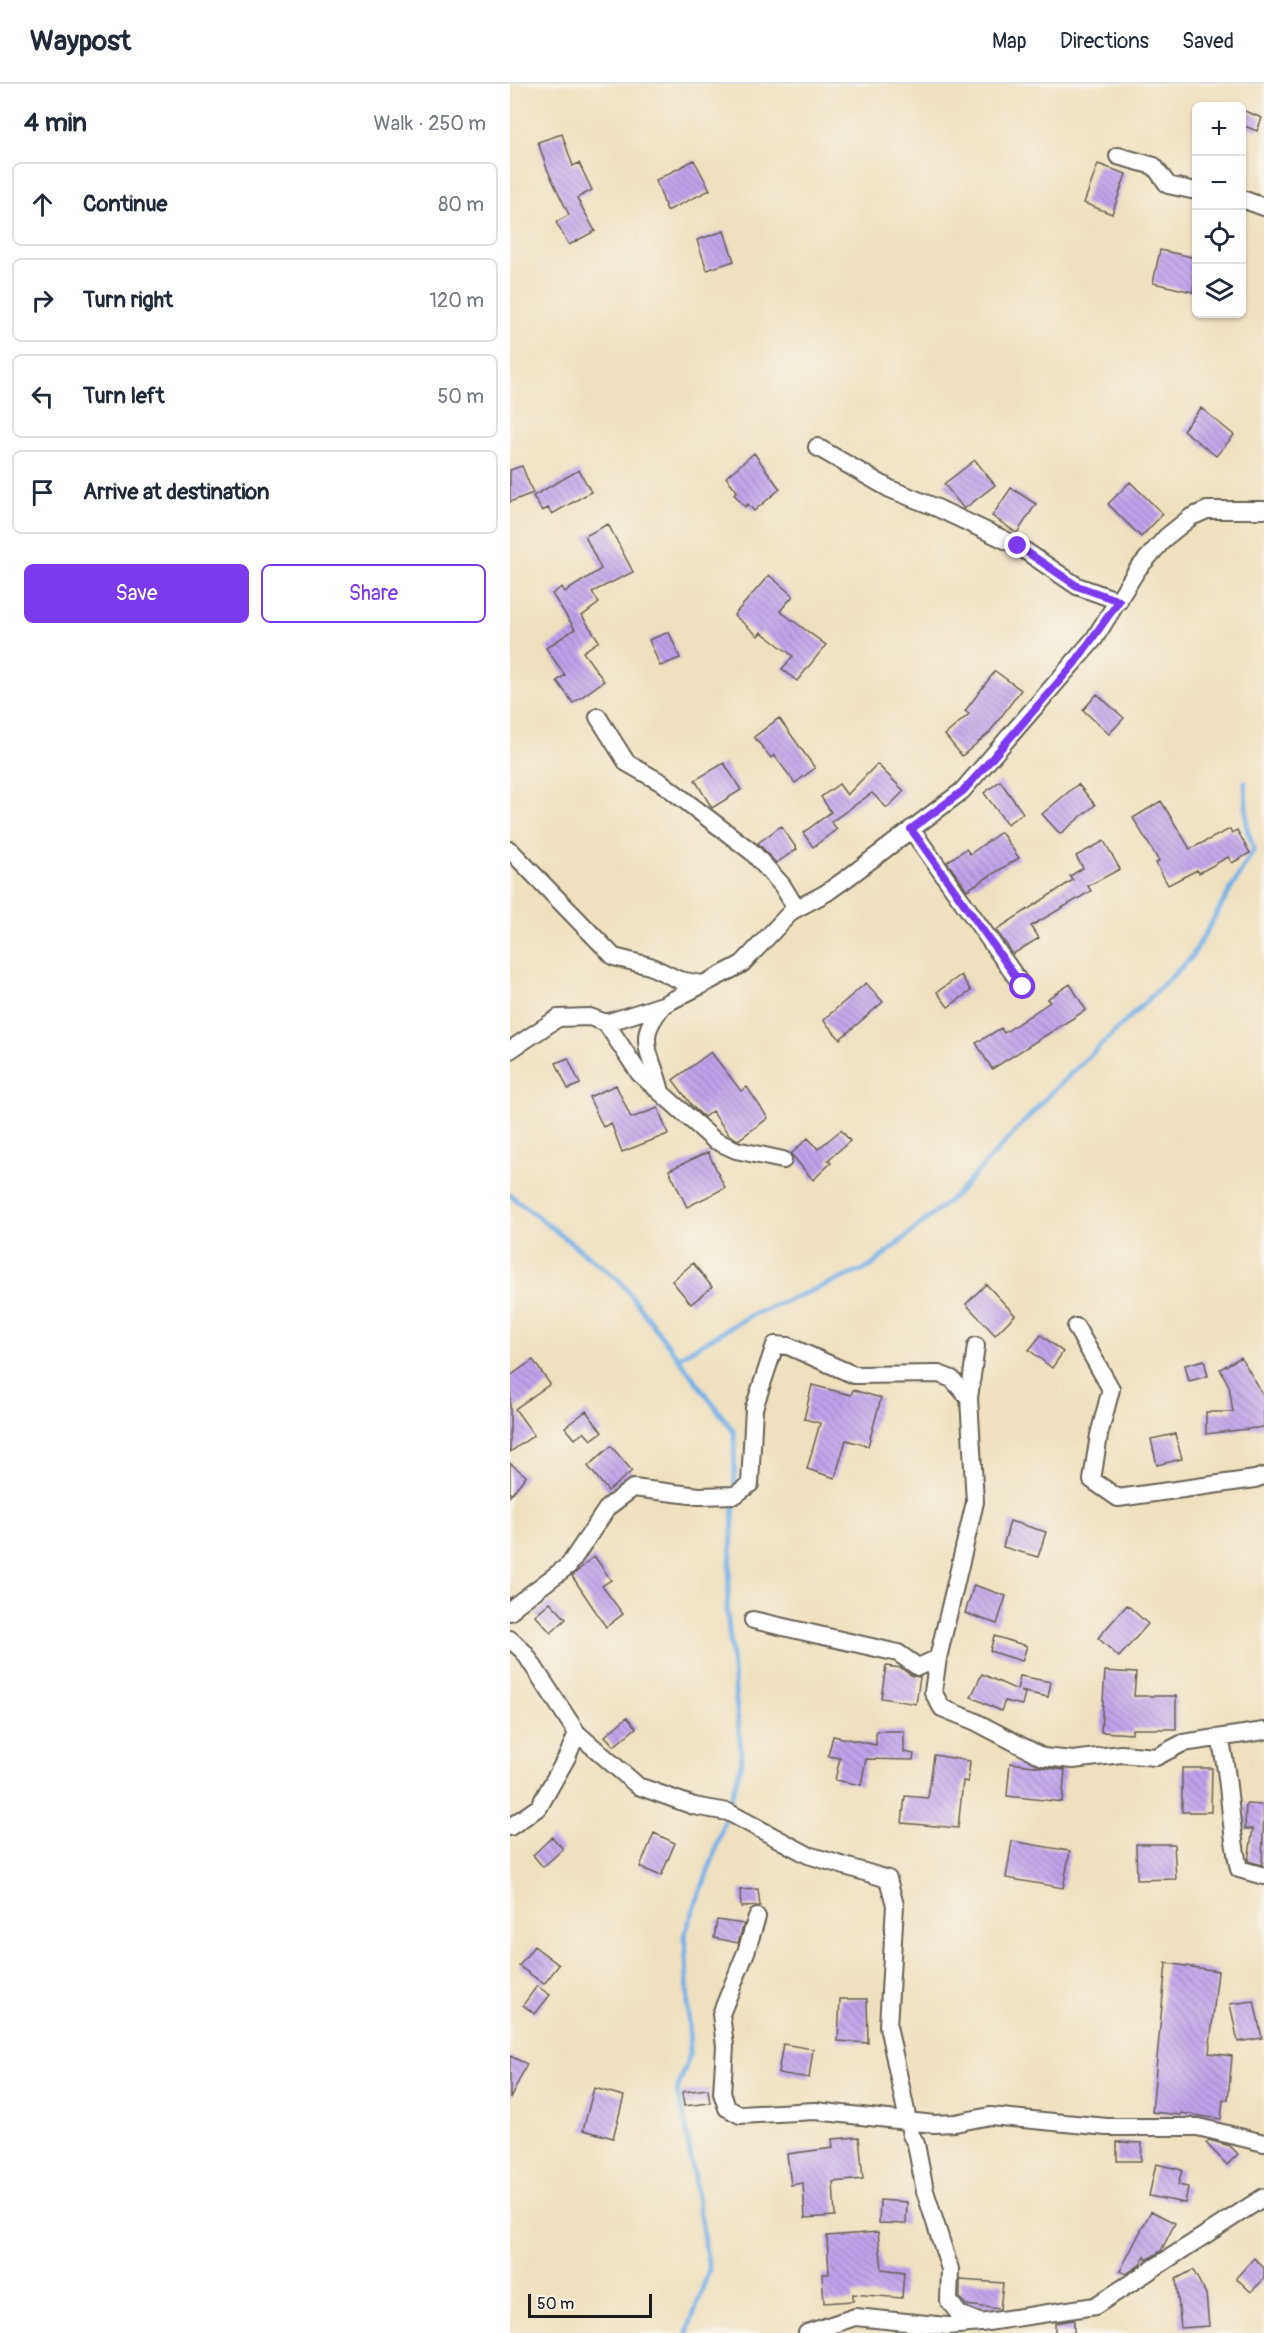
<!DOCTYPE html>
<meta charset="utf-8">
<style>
body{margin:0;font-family:Pangolin,sans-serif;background:#f6f6f7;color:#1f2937}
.controls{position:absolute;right:18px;top:18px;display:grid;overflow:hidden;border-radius:9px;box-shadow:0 2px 4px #0004}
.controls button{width:54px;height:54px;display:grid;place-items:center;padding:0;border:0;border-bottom:2px solid #e0e1e3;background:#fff;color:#1f2937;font:30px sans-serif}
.scale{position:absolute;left:18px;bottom:15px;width:124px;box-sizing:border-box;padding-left:6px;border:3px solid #1c1c1c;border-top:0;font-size:16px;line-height:21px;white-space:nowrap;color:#1c1c1c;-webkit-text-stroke:4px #f7f3e8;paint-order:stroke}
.stop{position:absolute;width:18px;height:18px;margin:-14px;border:4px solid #7c3aed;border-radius:50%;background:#fff}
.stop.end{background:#7c3aed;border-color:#fff;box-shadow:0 2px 6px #0008}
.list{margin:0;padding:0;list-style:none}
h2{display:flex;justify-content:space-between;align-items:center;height:78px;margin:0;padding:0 24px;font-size:26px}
h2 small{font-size:20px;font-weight:400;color:#747a83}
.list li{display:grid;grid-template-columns:39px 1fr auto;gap:18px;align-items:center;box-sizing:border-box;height:84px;margin:0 12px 12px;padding:0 12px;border:2px solid #e0e1e3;border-radius:9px}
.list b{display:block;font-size:22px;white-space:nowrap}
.list em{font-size:20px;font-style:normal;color:#747a83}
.actions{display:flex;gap:12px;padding:18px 24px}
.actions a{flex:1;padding:14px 0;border:2px solid #7c3aed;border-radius:9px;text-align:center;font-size:21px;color:#7c3aed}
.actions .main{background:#7c3aed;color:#fff}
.icon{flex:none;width:33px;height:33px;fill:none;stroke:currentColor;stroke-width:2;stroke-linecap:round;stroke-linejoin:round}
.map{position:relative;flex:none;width:754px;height:2249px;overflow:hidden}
header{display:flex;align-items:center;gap:36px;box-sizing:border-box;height:84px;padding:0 30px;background:#fff;border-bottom:2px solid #e0e1e3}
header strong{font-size:28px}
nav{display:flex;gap:33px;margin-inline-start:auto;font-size:21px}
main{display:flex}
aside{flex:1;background:#fff}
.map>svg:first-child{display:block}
</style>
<header>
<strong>Waypost</strong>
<nav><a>Map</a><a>Directions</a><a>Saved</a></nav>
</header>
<main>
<aside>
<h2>4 min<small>Walk · 250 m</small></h2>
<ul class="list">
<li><svg class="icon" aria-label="ahead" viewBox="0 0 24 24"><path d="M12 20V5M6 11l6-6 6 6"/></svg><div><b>Continue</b></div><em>80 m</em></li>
<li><svg class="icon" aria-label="right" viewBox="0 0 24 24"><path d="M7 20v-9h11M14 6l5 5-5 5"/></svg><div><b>Turn right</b></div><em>120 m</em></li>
<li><svg class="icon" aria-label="left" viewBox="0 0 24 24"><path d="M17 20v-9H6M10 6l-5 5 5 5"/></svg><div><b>Turn left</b></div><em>50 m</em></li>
<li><svg class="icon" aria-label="arrive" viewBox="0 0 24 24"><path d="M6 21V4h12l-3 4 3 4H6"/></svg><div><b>Arrive at destination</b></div></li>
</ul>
<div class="actions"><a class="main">Save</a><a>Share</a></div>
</aside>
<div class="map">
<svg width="754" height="2249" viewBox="0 0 754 2249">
<defs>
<pattern id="building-back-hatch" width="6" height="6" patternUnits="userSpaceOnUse" patternTransform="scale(1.5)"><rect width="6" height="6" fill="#bfa2ec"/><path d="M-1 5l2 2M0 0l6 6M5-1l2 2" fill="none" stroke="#9a83be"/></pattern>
</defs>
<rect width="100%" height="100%" fill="#f7f3e8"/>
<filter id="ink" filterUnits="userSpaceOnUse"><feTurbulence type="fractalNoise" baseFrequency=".0167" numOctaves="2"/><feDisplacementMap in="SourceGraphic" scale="12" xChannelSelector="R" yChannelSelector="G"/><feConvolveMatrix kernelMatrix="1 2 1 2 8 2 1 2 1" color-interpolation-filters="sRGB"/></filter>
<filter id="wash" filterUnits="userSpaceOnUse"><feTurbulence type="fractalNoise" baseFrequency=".008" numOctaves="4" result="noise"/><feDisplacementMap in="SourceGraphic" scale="24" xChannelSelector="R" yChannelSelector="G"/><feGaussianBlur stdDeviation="1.35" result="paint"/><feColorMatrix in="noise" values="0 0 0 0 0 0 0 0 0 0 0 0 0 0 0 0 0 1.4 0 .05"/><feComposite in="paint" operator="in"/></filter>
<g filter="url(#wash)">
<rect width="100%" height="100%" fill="#efe0c0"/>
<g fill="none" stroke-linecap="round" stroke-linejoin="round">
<path stroke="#75afe5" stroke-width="5" d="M 0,1111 L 110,1197 L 224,1348 L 225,1406 L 217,1526 L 232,1677 L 203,1774 L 175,1849 L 180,1969 L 167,2007 L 174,2032 L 199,2186 L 177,2249
M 168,1274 L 239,1232 L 360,1183 L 448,1109 L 541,1009 L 681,874 L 744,765 L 737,745 L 735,698"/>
</g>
<g id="blocks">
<path fill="url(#building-back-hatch)" d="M 732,26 L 752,34 L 747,47 L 732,41 Z
M 52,50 L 63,82 L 69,79 L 82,106 L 67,114 L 85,147 L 59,161 L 46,138 L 59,131 L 37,85 L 28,58 Z
M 184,76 L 200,106 L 157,127 L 146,96 Z
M 588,80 L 616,90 L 602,130 L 574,119 Z
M 214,147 L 224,177 L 197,186 L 187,156 Z
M 650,166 L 687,174 L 683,208 L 643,199 Z
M 691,324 L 724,351 L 706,372 L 673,346 Z
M 244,369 L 270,405 L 244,427 L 238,420 L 235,423 L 224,410 L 227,407 L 216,393 Z
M 465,376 L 485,401 L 454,425 L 434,400 Z
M 12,382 L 23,409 L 0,418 L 0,386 Z
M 69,386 L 81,408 L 42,430 L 38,424 L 32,427 L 23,412 Z
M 620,398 L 653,430 L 631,453 L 598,420 Z
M 501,404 L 526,420 L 507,449 L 482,432 Z
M 98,440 L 123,488 L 82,508 L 89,519 L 72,532 L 89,557 L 73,568 L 94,597 L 63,619 L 47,597 L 55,591 L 36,564 L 65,545 L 42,510 L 52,503 L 55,508 L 91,485 L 75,452 Z
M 259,491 L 283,512 L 270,527 L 316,561 L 287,597 L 272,585 L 283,572 L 251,548 L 248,552 L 224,531 Z
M 159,548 L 170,574 L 150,582 L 139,556 Z
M 485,587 L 511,606 L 479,649 L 452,672 L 435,651 L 459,630 L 455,627 Z
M 587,610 L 614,634 L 599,650 L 573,626 Z
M 269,634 L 305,684 L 285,699 L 264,671 L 261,674 L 244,653 Z
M 214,679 L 231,706 L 202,724 L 185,696 Z
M 367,680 L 394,707 L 377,724 L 362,709 L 321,738 L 327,745 L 303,763 L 293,749 L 321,728 L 311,713 L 329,700 L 337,711 Z
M 490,697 L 513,729 L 497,740 L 474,709 Z
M 568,700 L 585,721 L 550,750 L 532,730 Z
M 651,717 L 680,765 L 720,745 L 722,749 L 727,746 L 740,769 L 722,779 L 718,773 L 689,789 L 687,786 L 658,801 L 646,779 L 649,777 L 623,734 Z
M 271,742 L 287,765 L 266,779 L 248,759 Z
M 491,748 L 509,774 L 457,806 L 437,778 L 456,765 L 460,770 Z
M 594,757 L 610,785 L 578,802 L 581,807 L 521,842 L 529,854 L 503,870 L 486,846 L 563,796 L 560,792 L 573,784 L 566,772 Z
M 451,891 L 461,907 L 438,923 L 427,908 Z
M 356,899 L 373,918 L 330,955 L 313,936 Z
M 560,900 L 576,926 L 482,985 L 466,959 L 491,944 L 494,949 L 540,918 L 537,915 Z
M 201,968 L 231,1007 L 237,1003 L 258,1034 L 228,1056 L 219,1051 L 202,1027 L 194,1033 L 183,1023 L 163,996 Z
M 58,974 L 70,1000 L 58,1005 L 46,979 Z
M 106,1001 L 121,1034 L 148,1024 L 158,1050 L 112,1068 L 101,1039 L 93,1043 L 79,1013 Z
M 331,1046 L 340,1057 L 318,1076 L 321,1079 L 303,1096 L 281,1070 L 298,1054 L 308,1065 Z
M 198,1068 L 215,1104 L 177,1123 L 159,1086 Z
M 183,1179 L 202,1203 L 181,1220 L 162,1197 Z
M 476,1200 L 505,1231 L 485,1251 L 456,1220 Z
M 531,1251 L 553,1268 L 542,1284 L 519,1266 Z
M 731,1273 L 754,1313 L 754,1343 L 696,1350 L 696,1328 L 723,1328 L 719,1302 L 710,1285 Z
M 23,1276 L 40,1300 L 5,1325 L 24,1351 L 0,1368 L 0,1292 Z
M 694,1276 L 698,1292 L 679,1297 L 675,1281 Z
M 302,1301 L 341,1311 L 343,1306 L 371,1314 L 358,1362 L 336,1356 L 325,1394 L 297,1385 L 310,1339 L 294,1335 Z
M 76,1327 L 92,1348 L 81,1356 L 74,1348 L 65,1355 L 55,1343 Z
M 665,1350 L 672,1375 L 647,1381 L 641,1355 Z
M 101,1362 L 122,1387 L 98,1407 L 78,1382 Z
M 0,1379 L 16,1392 L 0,1412 Z
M 500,1437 L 536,1448 L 528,1473 L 493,1463 Z
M 84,1472 L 101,1496 L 92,1502 L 113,1530 L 96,1543 L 62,1492 Z
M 464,1501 L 496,1512 L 487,1540 L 455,1529 Z
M 40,1518 L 56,1535 L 41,1549 L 25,1531 Z
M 617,1521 L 638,1540 L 609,1573 L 588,1554 Z
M 484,1552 L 517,1562 L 512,1577 L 480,1567 Z
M 376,1582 L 391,1584 L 402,1592 L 410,1593 L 406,1620 L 371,1614 Z
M 595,1587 L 626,1589 L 624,1612 L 666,1612 L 666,1645 L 622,1645 L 622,1650 L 591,1648 Z
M 472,1590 L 507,1606 L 510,1592 L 541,1598 L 538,1613 L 510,1607 L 515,1609 L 512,1621 L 495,1617 L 491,1627 L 461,1613 Z
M 117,1633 L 126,1644 L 104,1662 L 95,1652 Z
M 366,1647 L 394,1647 L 394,1668 L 404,1670 L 403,1676 L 356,1675 L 351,1701 L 325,1696 L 330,1674 L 318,1672 L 323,1652 L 366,1661 Z
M 424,1671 L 460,1677 L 458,1698 L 453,1697 L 448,1744 L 392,1739 L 395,1712 L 418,1714 Z
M 500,1679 L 555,1686 L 552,1718 L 497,1712 Z
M 672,1684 L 702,1684 L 701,1728 L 672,1728 Z
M 736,1720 L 754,1721 L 752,1781 L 738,1777 L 743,1745 L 735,1745 Z
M 144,1749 L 165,1759 L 151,1792 L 130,1783 Z
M 42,1753 L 53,1765 L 33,1783 L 23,1771 Z
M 502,1757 L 560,1767 L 553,1804 L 496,1794 Z
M 626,1760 L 664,1760 L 666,1795 L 627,1796 Z
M 248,1805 L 250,1822 L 231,1823 L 230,1806 Z
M 207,1836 L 234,1840 L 228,1859 L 204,1854 Z
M 24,1862 L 49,1881 L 34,1900 L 9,1882 Z
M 656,1879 L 708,1887 L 699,1969 L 722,1972 L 718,2016 L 713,2016 L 711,2035 L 671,2029 L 671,2031 L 642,2028 Z
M 27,1902 L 40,1911 L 25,1930 L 13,1921 Z
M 330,1915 L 357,1915 L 358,1959 L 328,1957 Z
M 744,1917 L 752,1954 L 728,1958 L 720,1920 Z
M 273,1960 L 303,1965 L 299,1994 L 268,1989 Z
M 0,1972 L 17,1980 L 0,2015 Z
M 84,2004 L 114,2012 L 103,2054 L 73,2046 Z
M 198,2005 L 200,2019 L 174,2022 L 172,2008 Z
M 349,2053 L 353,2095 L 323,2098 L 325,2132 L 295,2134 L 293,2099 L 281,2101 L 277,2070 L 323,2064 L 322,2055 Z
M 699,2056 L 720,2062 L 728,2070 L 717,2081 L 696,2059 Z
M 607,2058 L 632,2059 L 631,2077 L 607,2077 Z
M 646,2080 L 672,2086 L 668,2101 L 678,2103 L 675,2119 L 639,2112 Z
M 370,2116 L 397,2118 L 396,2140 L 369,2139 Z
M 641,2127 L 665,2139 L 651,2167 L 637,2176 L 635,2172 L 631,2180 L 616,2190 L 610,2187 Z
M 368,2148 L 372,2185 L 394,2188 L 392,2214 L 343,2210 L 343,2217 L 314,2219 L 312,2190 L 319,2190 L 317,2152 Z
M 744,2174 L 754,2184 L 754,2195 L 741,2208 L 726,2194 Z
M 683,2186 L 696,2210 L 699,2242 L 671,2244 L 666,2195 Z
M 450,2196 L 493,2199 L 490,2225 L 456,2221 L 450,2214 Z
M 564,2236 L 564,2249 L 545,2249 L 545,2239 Z"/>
</g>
</g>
<g filter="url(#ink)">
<use href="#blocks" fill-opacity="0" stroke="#666155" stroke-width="1.5"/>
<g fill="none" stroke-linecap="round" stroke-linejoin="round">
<defs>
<path id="minor" d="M 608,72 L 644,82 L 658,101 L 686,107
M 732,115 L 754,123
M 307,363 L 380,405 L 425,423 L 508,462 L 567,502 L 609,517
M 88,633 L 117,679 L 152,699 L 242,768 L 272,801 L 286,824
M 401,745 L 513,903
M 0,766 L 104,873 L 140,882 L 169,896 L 192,900
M 96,939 L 129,989 L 204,1056 L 226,1066 L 273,1076
M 0,966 L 48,934 L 80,933 L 96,939 L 153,921 L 232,880 L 282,827 L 316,809 L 340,792 L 452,707 L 584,555 L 627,486 L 656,453 L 681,433 L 697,426 L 754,426
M 151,1009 C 148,989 133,967 138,947 C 140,938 148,928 153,921
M 566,1243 L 601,1305 L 589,1351 L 582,1396 L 608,1414 L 745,1395 L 754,1392
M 0,1528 L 6,1521 L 59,1481 L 98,1423 L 123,1404 L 189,1412 L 225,1411 L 240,1400 L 244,1324 L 265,1261 L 278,1262 L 344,1291 L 429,1290 L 442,1295 L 459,1314
M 243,1536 L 388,1569 L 408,1583 L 428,1574 L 423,1608 L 432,1624 L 464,1637 L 533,1673 L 563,1676 L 611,1670 L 646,1673 L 673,1659 L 754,1647
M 0,1555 L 14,1568 L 67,1649 L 128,1702 L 184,1722 L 218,1728 L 298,1771 L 378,1795 L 385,1821 L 378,1942 L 401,2051 L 406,2060 L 415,2107 L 440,2185 L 439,2217 L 449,2230 L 471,2239
M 428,1574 L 465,1418 L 459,1314 L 466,1262
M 710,1654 C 721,1697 719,1742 729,1785 L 754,1792
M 0,1743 L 29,1723 L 57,1673 L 67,1649
M 247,1833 L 236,1868 L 211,1930 L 215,1962 L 212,2009 L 217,2024 L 230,2031 L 305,2027 L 424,2040 L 445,2039 L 480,2032 L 597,2043 L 688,2043 L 754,2059
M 297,2249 L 345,2233 L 437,2242 L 471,2239 L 585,2222 L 754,2113"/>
</defs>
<use href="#minor" stroke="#666155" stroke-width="20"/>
<use href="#minor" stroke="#fff" stroke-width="16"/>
</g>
</g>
<g fill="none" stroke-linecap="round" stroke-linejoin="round" filter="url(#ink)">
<path stroke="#7c3aed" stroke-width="8" d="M 508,462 L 567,502 L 609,517 L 564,580 L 472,686 L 453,707 L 401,745 L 513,903"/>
</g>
</svg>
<div class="controls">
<button>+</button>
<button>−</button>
<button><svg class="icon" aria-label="locate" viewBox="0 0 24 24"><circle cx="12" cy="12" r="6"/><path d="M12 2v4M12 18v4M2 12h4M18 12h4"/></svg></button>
<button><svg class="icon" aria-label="layers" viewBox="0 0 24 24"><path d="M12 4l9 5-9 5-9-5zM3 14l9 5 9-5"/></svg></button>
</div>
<div class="scale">50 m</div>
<div class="stop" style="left:513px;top:903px"></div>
<div class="stop end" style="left:508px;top:462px"></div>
</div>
</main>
